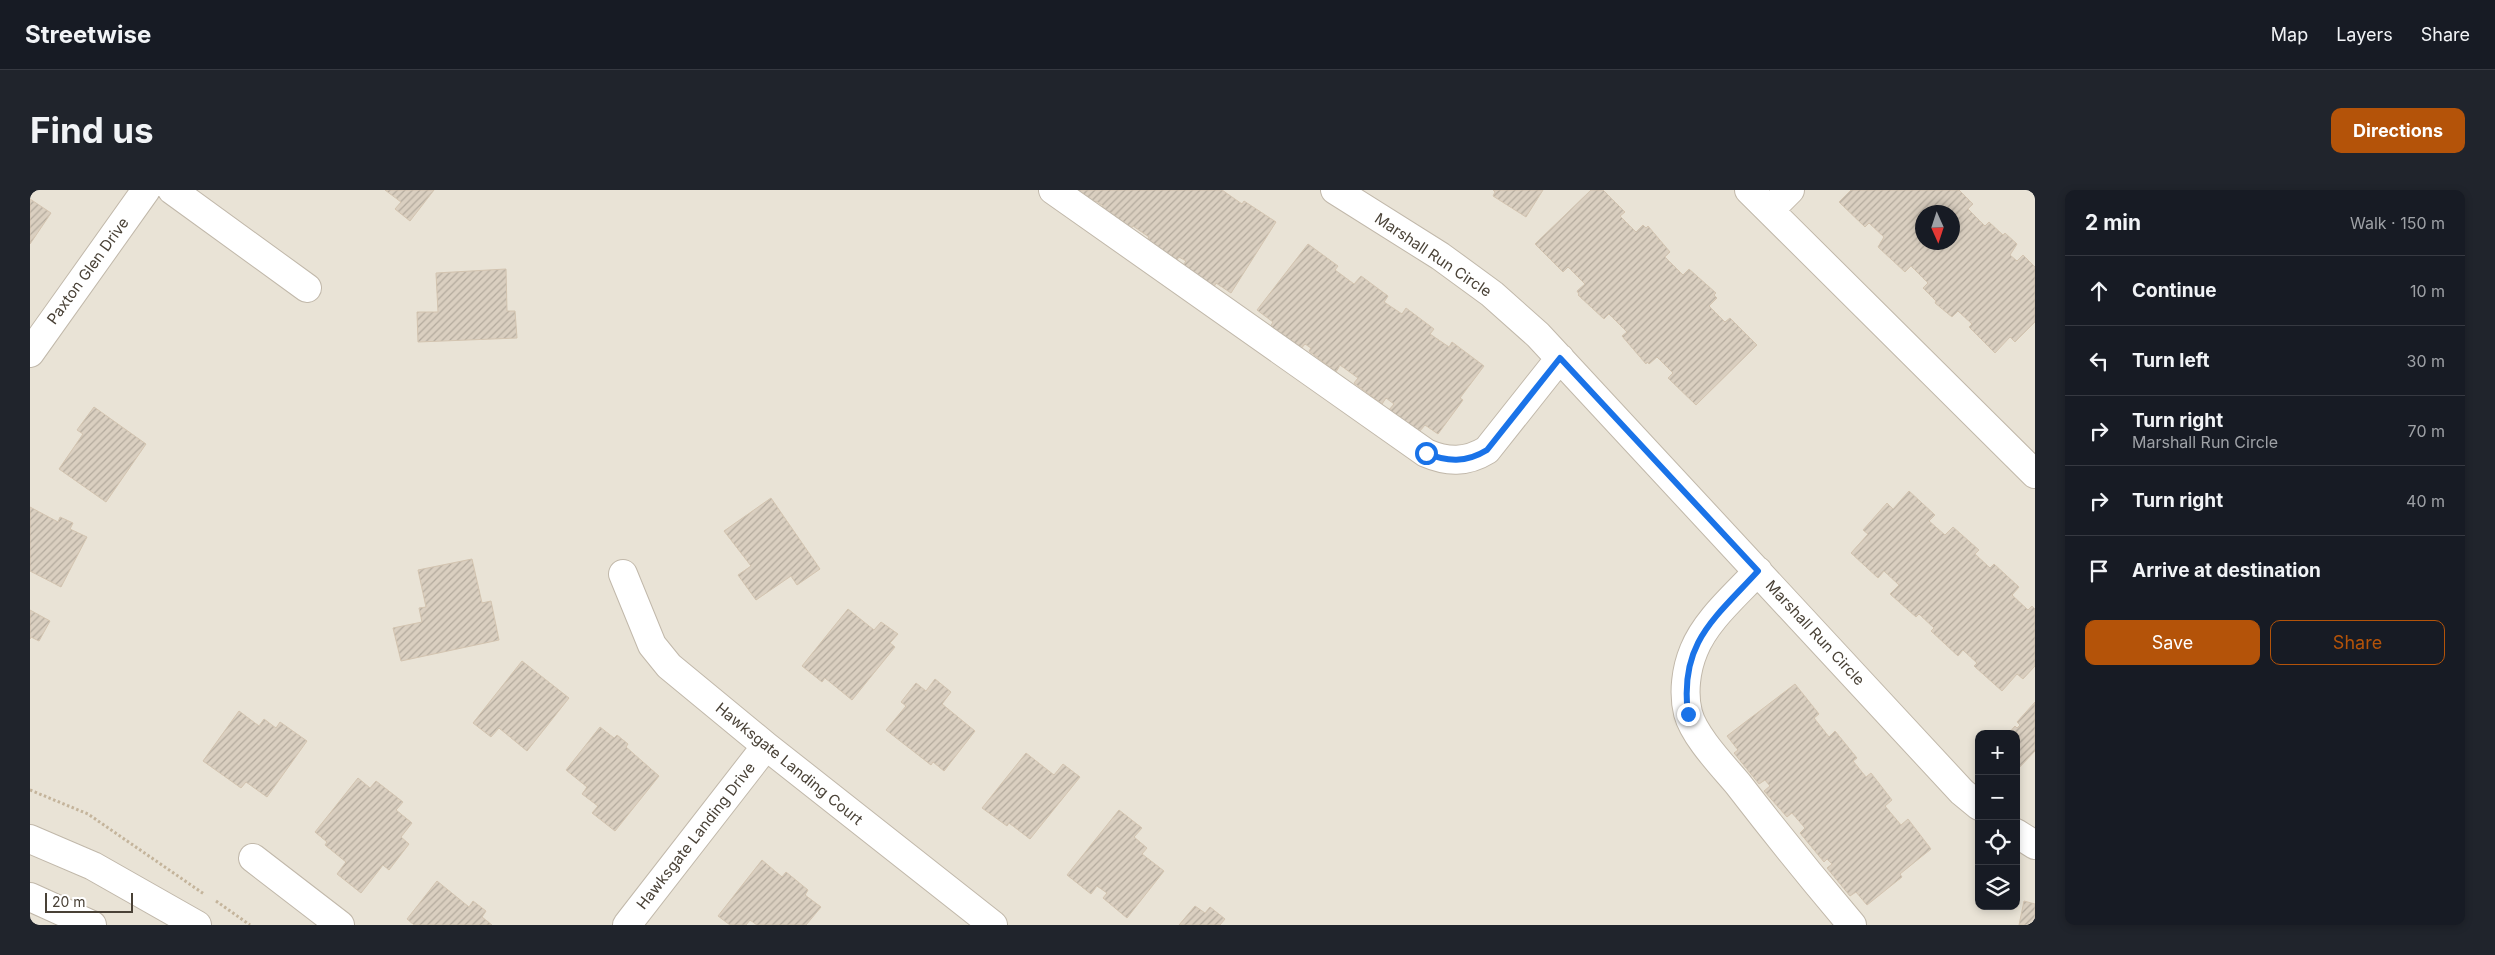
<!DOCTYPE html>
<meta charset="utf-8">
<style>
body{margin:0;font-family:Inter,sans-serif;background:#20242c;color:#f1f3f6}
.controls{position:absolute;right:15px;bottom:15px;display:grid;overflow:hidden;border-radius:10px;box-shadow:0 2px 8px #0003}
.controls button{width:45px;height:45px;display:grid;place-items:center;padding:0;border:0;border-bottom:1px solid #363941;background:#171b24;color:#f1f3f6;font:25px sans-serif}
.compass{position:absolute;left:1885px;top:15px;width:45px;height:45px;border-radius:50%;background:#171b24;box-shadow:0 2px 8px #0003;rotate:177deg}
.scale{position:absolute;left:15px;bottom:12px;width:88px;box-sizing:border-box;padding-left:5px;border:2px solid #494136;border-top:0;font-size:14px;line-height:18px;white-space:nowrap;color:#494136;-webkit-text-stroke:4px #fff;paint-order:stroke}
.stop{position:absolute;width:15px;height:15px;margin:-11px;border:4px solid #1a73e8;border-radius:50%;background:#fff}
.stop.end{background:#1a73e8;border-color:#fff;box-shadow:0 1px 5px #0008}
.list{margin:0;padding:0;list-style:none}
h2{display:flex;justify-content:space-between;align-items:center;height:65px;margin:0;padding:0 20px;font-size:21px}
h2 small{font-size:16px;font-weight:400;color:#9ea1a6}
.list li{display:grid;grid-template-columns:32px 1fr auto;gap:15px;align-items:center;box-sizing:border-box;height:70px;padding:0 20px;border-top:1px solid #363941}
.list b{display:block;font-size:19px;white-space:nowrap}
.list p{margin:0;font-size:16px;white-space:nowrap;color:#9ea1a6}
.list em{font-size:16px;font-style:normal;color:#9ea1a6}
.actions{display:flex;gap:10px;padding:15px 20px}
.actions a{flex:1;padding:11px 0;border:1px solid #b45309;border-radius:10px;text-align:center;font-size:18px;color:#b45309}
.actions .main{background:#b45309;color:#fff}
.icon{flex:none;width:28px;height:28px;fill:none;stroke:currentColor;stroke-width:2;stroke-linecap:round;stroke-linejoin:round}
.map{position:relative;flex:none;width:2005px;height:735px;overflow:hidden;border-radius:10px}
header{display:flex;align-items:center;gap:30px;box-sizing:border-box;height:70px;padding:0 25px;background:#171b24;border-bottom:1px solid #363941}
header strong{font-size:24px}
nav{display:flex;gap:28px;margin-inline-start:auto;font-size:18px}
.intro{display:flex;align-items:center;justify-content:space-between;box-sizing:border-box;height:120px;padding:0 30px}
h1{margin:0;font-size:35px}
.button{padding:12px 22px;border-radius:10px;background:#b45309;color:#fff;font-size:18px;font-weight:700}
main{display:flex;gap:30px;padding:0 30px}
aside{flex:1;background:#171b24;border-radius:10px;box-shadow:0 2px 8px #0003}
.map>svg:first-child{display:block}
</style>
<header>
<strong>Streetwise</strong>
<nav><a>Map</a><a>Layers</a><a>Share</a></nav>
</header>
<div class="intro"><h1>Find us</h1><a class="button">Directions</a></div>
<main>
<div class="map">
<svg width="2005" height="735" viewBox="0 0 2005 735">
<defs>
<pattern id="building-hatch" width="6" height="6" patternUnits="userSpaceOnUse" patternTransform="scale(1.25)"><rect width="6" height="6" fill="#dacfc0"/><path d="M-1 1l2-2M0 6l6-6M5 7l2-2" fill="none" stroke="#b3aa9d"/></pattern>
</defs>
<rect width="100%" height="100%" fill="#f5f1e9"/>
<path fill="#e9e3d6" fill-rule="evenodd" d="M 0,0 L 2005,0 L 2005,735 L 0,735 ZM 1892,22 L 1922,22 L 1922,52 L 1892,52 ZM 1949,544 L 1986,544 L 1986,716 L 1949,716 Z"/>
<path fill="url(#building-hatch)" stroke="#d3c4b0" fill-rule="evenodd" d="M 355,0 L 404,0 L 380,31 L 365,19 L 371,12 Z
M 1037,0 L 1192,0 L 1212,14 L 1214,11 L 1246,32 L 1201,103 L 1186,93 L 1183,99 L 1151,78 L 1156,71 L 1149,67 L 1146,71 L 1116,52 L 1119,47 L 1103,36 L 1100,40 L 1071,20 L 1073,16 L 1066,11 L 1062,17 Z
M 1463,0 L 1513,0 L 1496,27 L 1463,6 L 1465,2 Z
M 1561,0 L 1573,0 L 1595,22 L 1590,26 L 1606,42 L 1613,35 L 1616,38 L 1618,36 L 1640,62 L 1635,67 L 1653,85 L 1659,79 L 1686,103 L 1684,105 L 1687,108 L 1679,116 L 1695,132 L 1700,128 L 1727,155 L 1666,215 L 1638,188 L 1643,183 L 1627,167 L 1619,174 L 1617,172 L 1616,174 L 1592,146 L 1597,142 L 1579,124 L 1574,129 L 1548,105 L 1549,104 L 1547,101 L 1555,94 L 1538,77 L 1533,82 L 1505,54 Z
M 1821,0 L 1929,0 L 1943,14 L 1938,19 L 1955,36 L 1959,32 L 1973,45 L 1975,43 L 1987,54 L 1980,65 L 1987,71 L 1993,65 L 2005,77 L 2005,132 L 1985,152 L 1980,147 L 1965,163 L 1939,137 L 1942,134 L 1928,121 L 1922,127 L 1905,113 L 1906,111 L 1893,98 L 1898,93 L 1881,76 L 1875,82 L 1848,57 L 1854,47 L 1839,33 L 1835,37 L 1809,12 ZM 1892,22 L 1922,22 L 1922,52 L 1892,52 Z
M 0,9 L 21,23 L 0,54 Z
M 1278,54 L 1308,76 L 1305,80 L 1324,94 L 1331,86 L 1358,106 L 1354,112 L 1372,124 L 1376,118 L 1404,139 L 1400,144 L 1419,157 L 1422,152 L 1454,176 L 1430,208 L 1433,210 L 1408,244 L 1395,235 L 1389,242 L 1359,220 L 1364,214 L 1356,208 L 1352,214 L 1324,193 L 1328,188 L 1310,175 L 1306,182 L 1279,161 L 1281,158 L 1275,154 L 1270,160 L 1240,137 L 1243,132 L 1227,120 Z
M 476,79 L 477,121 L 485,121 L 487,148 L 388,152 L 387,122 L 408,122 L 406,83 Z
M 64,217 L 116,254 L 76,312 L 29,279 L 53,244 L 47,240 Z
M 1879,301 L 1905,325 L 1899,331 L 1915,345 L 1923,337 L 1949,360 L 1945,364 L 1960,378 L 1964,374 L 1989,397 L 1982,405 L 1998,420 L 2002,416 L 2005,419 L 2005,476 L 1993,489 L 1987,484 L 1972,501 L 1944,476 L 1947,473 L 1933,460 L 1928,466 L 1901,441 L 1904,438 L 1889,424 L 1886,427 L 1860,404 L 1869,395 L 1854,381 L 1848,388 L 1821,363 L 1838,344 L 1833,340 L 1857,313 L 1863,319 Z
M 741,308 L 790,379 L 767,395 L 761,386 L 726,410 L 708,385 L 721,376 L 694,341 Z
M 0,317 L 28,332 L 30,327 L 43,333 L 40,339 L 57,347 L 31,397 L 0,381 Z
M 442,369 L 452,413 L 461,411 L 469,450 L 371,471 L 363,438 L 392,432 L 389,418 L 396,417 L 388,380 Z
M 818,419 L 844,440 L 851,432 L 868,444 L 860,453 L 865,457 L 822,510 L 795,488 L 792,492 L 772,476 Z
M 0,420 L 20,431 L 9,451 L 1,447 L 0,449 Z
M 492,471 L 539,508 L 497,561 L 469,538 L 461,547 L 443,533 Z
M 905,489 L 921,502 L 912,514 L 945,541 L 914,581 L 903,572 L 901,575 L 856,540 L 876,516 L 871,512 L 886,493 L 896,501 Z
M 1765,494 L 1789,524 L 1784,528 L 1799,547 L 1805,541 L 1827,568 L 1823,571 L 1836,587 L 1841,583 L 1862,610 L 1855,616 L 1871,635 L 1878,629 L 1901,659 L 1870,684 L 1872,687 L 1837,715 L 1826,702 L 1820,706 L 1797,678 L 1802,674 L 1797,669 L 1794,672 L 1770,643 L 1775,638 L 1762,623 L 1757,627 L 1734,601 L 1740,596 L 1735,590 L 1729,594 L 1704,563 L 1708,560 L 1697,546 Z
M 2005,512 L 2005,561 L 1987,580 L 1986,544 L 1978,544 L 1985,536 L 1987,538 L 1990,535 L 1987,532 Z
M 209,521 L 229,536 L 234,529 L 246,538 L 250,532 L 277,551 L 237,607 L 216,592 L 211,598 L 173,571 Z
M 570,537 L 584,548 L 587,545 L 598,554 L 596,557 L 629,586 L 585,641 L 562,623 L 568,616 L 552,604 L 557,597 L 536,580 Z
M 996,563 L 1024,585 L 1033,574 L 1050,587 L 1000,649 L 979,633 L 977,636 L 952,618 Z
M 328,588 L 340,598 L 346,591 L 373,612 L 366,620 L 382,633 L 371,647 L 379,654 L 359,680 L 353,675 L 331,703 L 307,684 L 316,672 L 295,655 L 297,652 L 285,642 Z
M 1089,620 L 1112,638 L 1104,647 L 1117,658 L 1112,664 L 1134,681 L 1097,728 L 1073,708 L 1077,703 L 1067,696 L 1061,704 L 1037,685 Z
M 732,670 L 752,687 L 756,682 L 778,700 L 775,705 L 791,717 L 776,735 L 727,735 L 720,730 L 716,735 L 700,735 L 688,726 Z
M 407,691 L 439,717 L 443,711 L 456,721 L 452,727 L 462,735 L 384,735 L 377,729 Z
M 1994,711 L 2005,714 L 2005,735 L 1989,735 Z
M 1165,716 L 1175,723 L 1180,717 L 1195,729 L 1190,735 L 1149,735 Z"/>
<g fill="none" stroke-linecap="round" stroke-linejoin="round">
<defs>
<path id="minor" d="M 142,0 L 277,98
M 1023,0 L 1396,263 C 1417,272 1436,273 1457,260 L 1530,168
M 1305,0 L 1410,66 L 1462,104 L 1508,145 L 1932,602 L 1949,616
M 1719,0 L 2005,284
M 1740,20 L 1760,0
M 0,163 L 116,0
M 1728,381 C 1706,405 1676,430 1664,460 C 1656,479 1653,503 1658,523 C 1664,546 1692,575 1708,594 C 1745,642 1783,689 1822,735
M 593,384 L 622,455 L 639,476 L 736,556 L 963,735
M 1986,643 L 2005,655
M 0,649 L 63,676 L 167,735
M 223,668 L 310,735
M 0,707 L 62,735
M 597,735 L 736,556"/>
</defs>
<use href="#minor" stroke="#c1b8aa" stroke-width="30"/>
<path stroke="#c4b49b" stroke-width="3" stroke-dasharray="2.5 2.5" stroke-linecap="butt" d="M 0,600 L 58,624 L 174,704
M 186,711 L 220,735"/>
<use href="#minor" stroke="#fff" stroke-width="28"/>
</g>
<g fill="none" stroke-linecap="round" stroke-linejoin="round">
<path stroke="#1a73e8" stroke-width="6" d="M 1396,263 C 1417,272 1436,273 1457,260 L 1530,168 L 1728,381 C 1684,429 1649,453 1658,524"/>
</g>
<g text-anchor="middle" stroke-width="4" stroke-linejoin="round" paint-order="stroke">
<g font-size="15" fill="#494136" stroke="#fff">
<text transform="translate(1403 65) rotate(34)" y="5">Marshall Run Circle</text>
<text transform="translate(58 81) rotate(-54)" y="5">Paxton Glen Drive</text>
<text transform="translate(1785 443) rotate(47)" y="5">Marshall Run Circle</text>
<text transform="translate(759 574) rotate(39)" y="5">Hawksgate Landing Court</text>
<text transform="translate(666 646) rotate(-52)" y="5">Hawksgate Landing Drive</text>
</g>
</g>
</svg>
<div class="controls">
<button>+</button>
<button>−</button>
<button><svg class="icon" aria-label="locate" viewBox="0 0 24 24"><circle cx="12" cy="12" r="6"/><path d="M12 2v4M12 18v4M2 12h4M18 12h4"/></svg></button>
<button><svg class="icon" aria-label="layers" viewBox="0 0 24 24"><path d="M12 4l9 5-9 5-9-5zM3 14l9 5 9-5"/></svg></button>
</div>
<svg class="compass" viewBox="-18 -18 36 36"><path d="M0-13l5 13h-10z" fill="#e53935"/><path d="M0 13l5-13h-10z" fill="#9ea1a6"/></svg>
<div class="scale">20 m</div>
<div class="stop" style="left:1396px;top:263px"></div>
<div class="stop end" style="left:1658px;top:524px"></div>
</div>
<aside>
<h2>2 min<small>Walk · 150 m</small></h2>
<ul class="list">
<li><svg class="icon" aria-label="ahead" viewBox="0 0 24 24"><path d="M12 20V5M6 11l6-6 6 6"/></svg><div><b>Continue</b></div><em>10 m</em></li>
<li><svg class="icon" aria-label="left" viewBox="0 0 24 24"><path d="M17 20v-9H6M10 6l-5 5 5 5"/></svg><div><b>Turn left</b></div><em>30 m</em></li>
<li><svg class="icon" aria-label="right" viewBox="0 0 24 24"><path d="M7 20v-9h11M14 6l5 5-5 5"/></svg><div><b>Turn right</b><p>Marshall Run Circle</p></div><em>70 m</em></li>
<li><svg class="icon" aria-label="right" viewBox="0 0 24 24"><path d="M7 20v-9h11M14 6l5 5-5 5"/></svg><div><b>Turn right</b></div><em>40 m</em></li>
<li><svg class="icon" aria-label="arrive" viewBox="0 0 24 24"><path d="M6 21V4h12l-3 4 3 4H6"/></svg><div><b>Arrive at destination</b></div></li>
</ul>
<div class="actions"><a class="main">Save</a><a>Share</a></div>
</aside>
</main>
